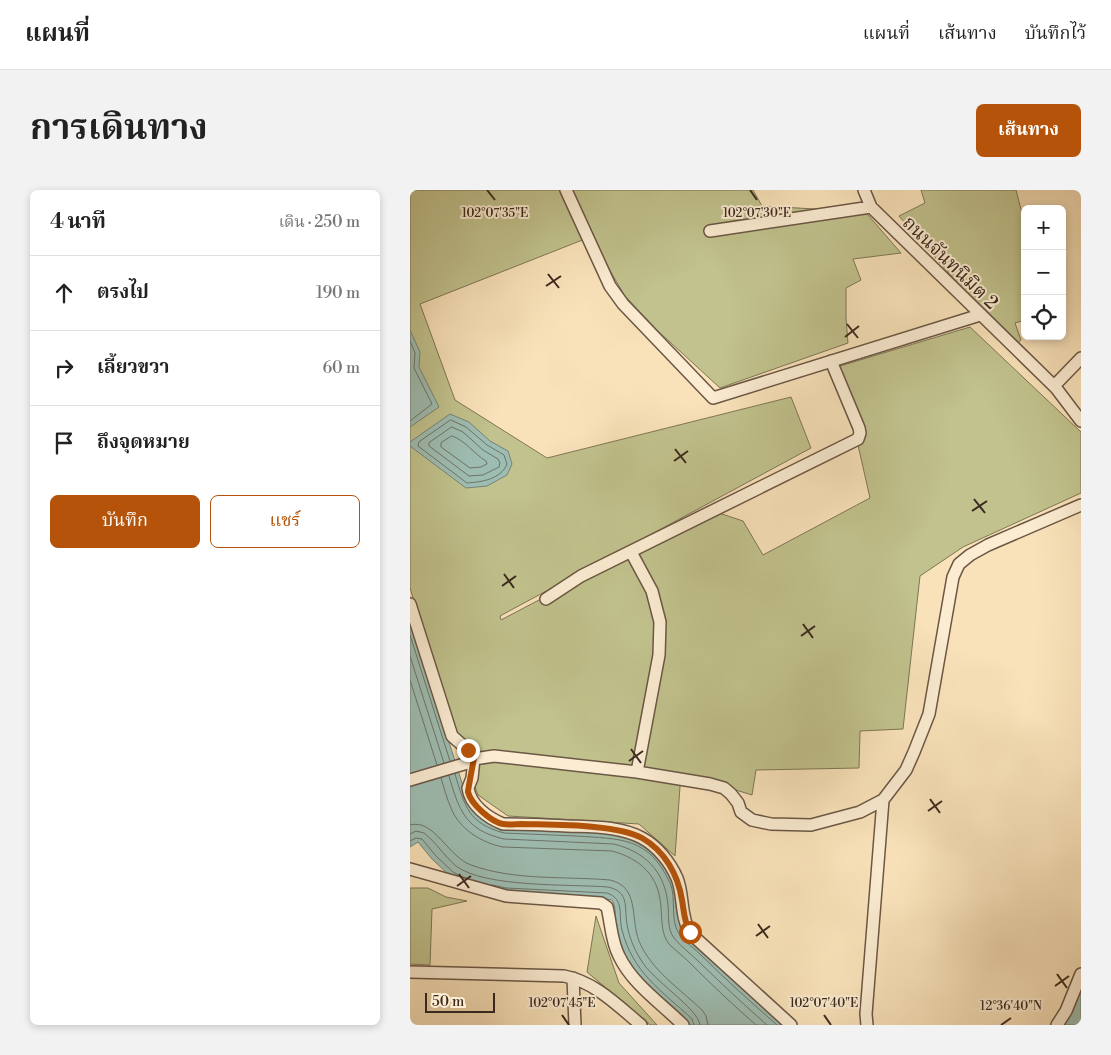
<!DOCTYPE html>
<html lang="th">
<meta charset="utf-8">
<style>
body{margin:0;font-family:"Libre Bodoni","Noto Serif Thai",serif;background:#f2f2f2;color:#222}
.controls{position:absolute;right:15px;top:15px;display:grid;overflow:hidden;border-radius:8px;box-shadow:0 2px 8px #0003}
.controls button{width:45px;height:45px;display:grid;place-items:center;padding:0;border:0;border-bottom:1px solid #e0e0e0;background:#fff;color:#222;font:25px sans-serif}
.scale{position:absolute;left:15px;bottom:12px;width:70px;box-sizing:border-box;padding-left:5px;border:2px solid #3c291e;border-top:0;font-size:14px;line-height:18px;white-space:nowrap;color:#3c291e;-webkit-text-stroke:4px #fbecd2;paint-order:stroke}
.stop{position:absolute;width:15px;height:15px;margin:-11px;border:4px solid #b45309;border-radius:50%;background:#fff}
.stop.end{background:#b45309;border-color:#fff;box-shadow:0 1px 5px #0008}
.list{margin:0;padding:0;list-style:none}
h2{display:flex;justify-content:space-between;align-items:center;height:65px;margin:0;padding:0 20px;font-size:21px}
h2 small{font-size:16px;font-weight:400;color:#767676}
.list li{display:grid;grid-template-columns:32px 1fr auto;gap:15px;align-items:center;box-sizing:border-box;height:75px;padding:0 20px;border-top:1px solid #e0e0e0}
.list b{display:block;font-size:19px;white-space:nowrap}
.list em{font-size:16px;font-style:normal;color:#767676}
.actions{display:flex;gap:10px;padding:15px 20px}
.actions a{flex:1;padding:11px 0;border:1px solid #b45309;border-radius:8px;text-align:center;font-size:18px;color:#b45309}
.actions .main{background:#b45309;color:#fff}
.icon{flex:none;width:28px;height:28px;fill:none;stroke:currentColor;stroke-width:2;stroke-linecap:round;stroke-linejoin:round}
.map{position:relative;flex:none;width:671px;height:835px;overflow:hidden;border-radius:8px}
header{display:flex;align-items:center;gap:30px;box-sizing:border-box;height:70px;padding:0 25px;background:#fff;border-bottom:1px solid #e0e0e0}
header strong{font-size:24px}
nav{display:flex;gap:28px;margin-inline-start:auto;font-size:18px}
.intro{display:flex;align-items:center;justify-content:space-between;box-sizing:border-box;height:120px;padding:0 30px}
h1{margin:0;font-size:35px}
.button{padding:12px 22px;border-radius:8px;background:#b45309;color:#fff;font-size:18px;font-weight:700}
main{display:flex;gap:30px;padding:0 30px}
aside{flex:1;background:#fff;border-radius:8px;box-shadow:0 2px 8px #0003}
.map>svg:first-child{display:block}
</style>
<header>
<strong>แผนที่</strong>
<nav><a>แผนที่</a><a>เส้นทาง</a><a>บันทึกไว้</a></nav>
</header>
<div class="intro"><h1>การเดินทาง</h1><a class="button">เส้นทาง</a></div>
<main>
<aside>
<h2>4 นาที<small>เดิน · 250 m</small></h2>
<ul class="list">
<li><svg class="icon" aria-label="ahead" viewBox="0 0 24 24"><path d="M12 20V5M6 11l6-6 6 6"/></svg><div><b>ตรงไป</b></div><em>190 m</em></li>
<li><svg class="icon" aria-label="right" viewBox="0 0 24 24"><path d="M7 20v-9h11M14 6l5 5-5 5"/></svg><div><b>เลี้ยวขวา</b></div><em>60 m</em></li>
<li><svg class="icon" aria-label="arrive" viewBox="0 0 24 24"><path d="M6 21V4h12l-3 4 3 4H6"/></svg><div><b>ถึงจุดหมาย</b></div></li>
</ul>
<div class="actions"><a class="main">บันทึก</a><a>แชร์</a></div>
</aside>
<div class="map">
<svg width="671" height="835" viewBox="0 0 671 835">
<rect width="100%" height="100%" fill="#f9e2ba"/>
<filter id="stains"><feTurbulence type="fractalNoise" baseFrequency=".004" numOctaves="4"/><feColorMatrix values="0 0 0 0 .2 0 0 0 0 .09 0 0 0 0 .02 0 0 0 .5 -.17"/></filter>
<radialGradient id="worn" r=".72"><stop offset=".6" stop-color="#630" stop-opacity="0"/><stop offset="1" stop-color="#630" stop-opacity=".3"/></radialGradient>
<path fill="#c1c28d" stroke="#7e7656" d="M 0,0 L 343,0 L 352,16 L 423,20 L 451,17 L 491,63 L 443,69 L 451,90 L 436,98 L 436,128 L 438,153 L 310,198 L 248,141 L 215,106 L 180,47 L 10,114 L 45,210 L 137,268 L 381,207 L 401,258 L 90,426 L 91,430 L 300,320 L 333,331 L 353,365 L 460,308 L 430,176 L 560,137 L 671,242 L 671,303 L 553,357 L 510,386 L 493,539 L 450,541 L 449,578 L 346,580 L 342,605 L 271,583 L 265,666 L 229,634 L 98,626 L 68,605 L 52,563 L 0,398 Z
M 511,0 L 606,0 L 615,35 L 615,130 L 605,133 L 611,150 L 607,154 L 573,122 L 489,26 L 515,13 Z
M 0,698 L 18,698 L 36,707 L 57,711 L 22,719 L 20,775 L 0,774 Z
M 186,726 L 209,793 L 247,835 L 240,835 L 177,782 Z"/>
<path fill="#9ebdb2" stroke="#778277" d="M 0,140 L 10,162 L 9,177 L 29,217 L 0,237 Z
M 40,224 L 59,232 L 80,251 L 98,261 L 102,274 L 97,285 L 77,296 L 56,298 L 0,256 L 0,252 Z
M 0,429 L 58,612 L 70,627 L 205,643 L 224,648 L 247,663 L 266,694 L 270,731 L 374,835 L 281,835 C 255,811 222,790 211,755 C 209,749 207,743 206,736 C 204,728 207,718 202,710 L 187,707 L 95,703 L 40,686 L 22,669 L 8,652 L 0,657 Z
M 671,800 L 671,835 L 652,835 L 660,825 Z"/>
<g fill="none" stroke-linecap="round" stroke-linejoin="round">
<path stroke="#6d7368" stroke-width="1" d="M 0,151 L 5,163 L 4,178 L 22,214 L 0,231
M 41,230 L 56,237 L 77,255 L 94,265 L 97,274 C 91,289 72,292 57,293 L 8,256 L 9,252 Z
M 42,237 L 53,242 L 73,260 L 88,269 L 90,273 L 89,277 L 73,285 L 59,286 L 19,256 L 19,253 Z
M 42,246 C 55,250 64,264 76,271 L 77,274 L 71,277 L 60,278 L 31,257 L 31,253 Z
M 0,445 L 40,571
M 0,466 L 34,573
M 0,490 L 27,575
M 45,584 C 55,617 58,633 94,643 C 118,644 142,645 166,646 C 211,649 239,647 260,693 C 267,708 259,731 270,745 C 275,752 285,759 292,766 C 316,790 341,812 367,835
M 39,586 C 49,620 55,640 94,649 L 204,654 C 235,662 255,681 258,715 C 259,726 257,739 264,748 C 270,756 280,763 287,770 C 310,792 333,814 357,835
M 31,588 C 34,598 37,609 41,618 C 49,639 72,653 93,657 L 202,661 C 231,669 249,686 251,717 C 252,729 251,744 259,754 C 265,760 273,766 279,772 C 301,794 323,815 346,835
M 0,635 C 24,628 38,667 61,675 C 105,691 154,686 200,690 C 230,697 220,728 229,751 C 241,780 270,799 292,820 L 296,826 L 298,835
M 0,644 L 6,641 L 14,643 C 26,652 34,666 46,676 C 75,698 161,694 198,697 C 220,702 214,717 217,734 C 219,747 224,759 231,770 C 241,789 289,819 290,835
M 0,651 L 6,648 L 12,649 L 26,666 L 43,682 L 52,687
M 82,695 L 96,698 L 197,703 C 215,709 208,725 212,740 C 223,783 251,800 282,829 L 284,835"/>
<defs>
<path id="minor" d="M 156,0 L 200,96 L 213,114 L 303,208 L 570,125
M 454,0 L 461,17 L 646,198 L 671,231
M 300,41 L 461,17
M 644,196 L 671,168
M 221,362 L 242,401 L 250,432 L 249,465 L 227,582
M 136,409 L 171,386 L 448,249 L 450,243 L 449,238 L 421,171
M 0,414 L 42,546 L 58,560 L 64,569 L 62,588 L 58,598 C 60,615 78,628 93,634 C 114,634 136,635 157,636 C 182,637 210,636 232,648 C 247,656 260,672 267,688 C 274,705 270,726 280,743 L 381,835
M 0,590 L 54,574 L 64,569 L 84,566 L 227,582 L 300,594 L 314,598 L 321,604 L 328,613 L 331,622 L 342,630 L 361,634 L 401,635 L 450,622 L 473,610 L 496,580 L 504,562 L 519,524 L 543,387 L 549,374 L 560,365 L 578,355 L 671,315
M 0,679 L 96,706 L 191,713 L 197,717 C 201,733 201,751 209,766 C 223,795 251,813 273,835
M 0,782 L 154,786 C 185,792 207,815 231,835
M 163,788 L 165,835
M 457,835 L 456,824 L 473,610
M 647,835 L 656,821 L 671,784"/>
</defs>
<use href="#minor" stroke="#6b5745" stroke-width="14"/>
<use href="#minor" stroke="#fbecd2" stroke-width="11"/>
</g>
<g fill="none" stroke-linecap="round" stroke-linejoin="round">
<path stroke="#b45309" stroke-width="6" d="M 58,560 L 64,568 C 63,574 58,599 58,602 C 61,614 81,632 93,634 C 99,635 106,634 112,634 C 143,635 207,634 232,648 C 255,661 268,685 272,710 C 274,721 274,732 280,742"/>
</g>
<path fill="none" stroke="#3c291e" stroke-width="2" d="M 77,0 L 85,10M 340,0 L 347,10M 138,84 L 149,98M 136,96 L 151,86M 437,134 L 448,148M 435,147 L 449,136M 265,259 L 276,273M 264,271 L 278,261M 564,309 L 575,323M 562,321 L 577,311M 94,384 L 104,398M 92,396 L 106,386M 393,434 L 403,448M 391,446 L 405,436M 221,559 L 231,573M 219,571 L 233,561M 520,609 L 530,623M 518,621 L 532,611M 49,684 L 59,698M 47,696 L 61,686M 348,734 L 358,748M 346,746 L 360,736M 647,784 L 657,798M 645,796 L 659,786M 152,825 L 159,835M 414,825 L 421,835M 591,835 L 601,828"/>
<g text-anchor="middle" stroke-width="4" stroke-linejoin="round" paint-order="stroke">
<g font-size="19" fill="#3c291e" stroke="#fbecd2">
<text transform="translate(541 72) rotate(44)" y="7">ถนนจันทนิมิต 2</text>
</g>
</g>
<g font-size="12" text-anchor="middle" fill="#3c291e" stroke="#fbecd2" stroke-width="4" stroke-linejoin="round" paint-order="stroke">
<text x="85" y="27">102°07'35"E</text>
<text x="347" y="27">102°07'30"E</text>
<text x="152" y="817">102°07'45"E</text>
<text x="414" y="817">102°07'40"E</text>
<text x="601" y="820">12°36'40"N</text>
</g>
<rect width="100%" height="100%" filter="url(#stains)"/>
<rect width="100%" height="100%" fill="url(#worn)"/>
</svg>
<div class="controls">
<button>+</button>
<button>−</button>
<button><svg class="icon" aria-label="locate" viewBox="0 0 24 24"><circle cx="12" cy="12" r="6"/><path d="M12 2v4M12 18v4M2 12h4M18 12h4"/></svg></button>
</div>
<div class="scale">50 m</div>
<div class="stop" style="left:280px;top:742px"></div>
<div class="stop end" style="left:58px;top:560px"></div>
</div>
</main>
